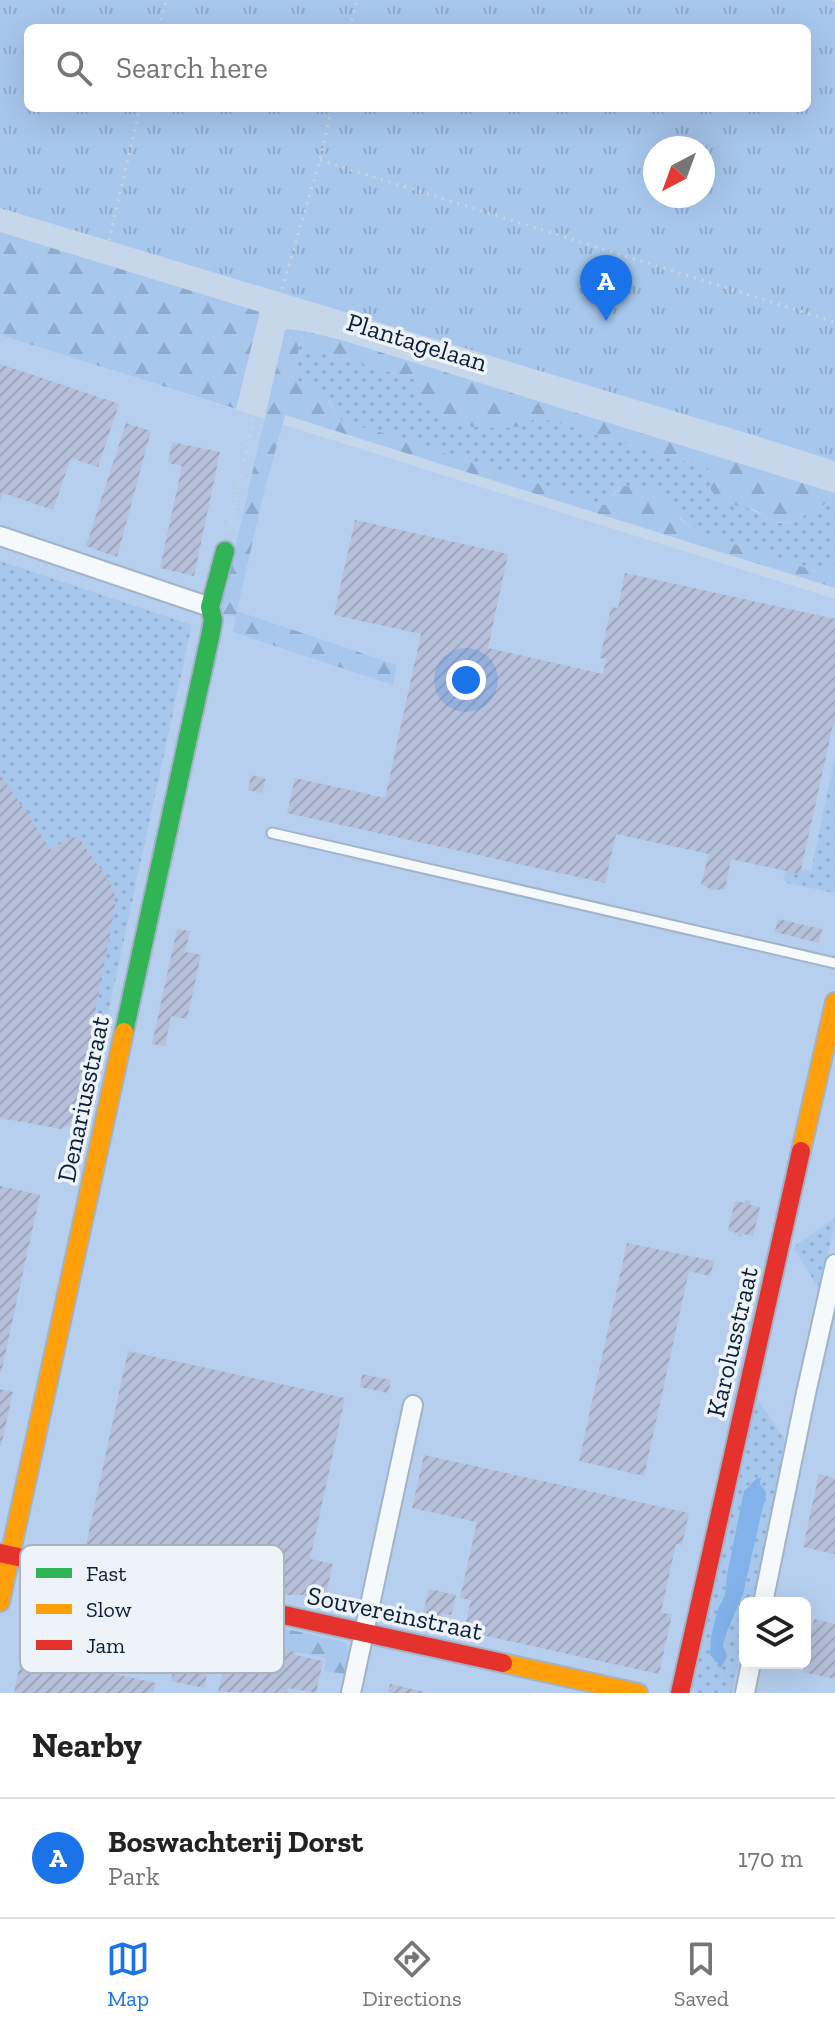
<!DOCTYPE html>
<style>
body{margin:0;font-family:"Zilla Slab",serif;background:#f6f6f6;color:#222}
.controls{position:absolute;right:24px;bottom:24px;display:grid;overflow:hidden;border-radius:12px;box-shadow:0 8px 32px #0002}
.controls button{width:72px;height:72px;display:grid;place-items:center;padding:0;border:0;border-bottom:2px solid #e0e0e0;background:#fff;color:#222;font:40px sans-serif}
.compass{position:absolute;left:643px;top:136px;width:72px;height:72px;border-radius:50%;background:#fff;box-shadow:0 8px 32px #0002;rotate:221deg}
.you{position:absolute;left:466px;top:680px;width:28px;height:28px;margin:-20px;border:6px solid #fff;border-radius:50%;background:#1a73e8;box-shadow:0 0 0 12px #1a73e833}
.badge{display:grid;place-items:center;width:52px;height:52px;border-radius:50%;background:#1a73e8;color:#fff;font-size:26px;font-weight:700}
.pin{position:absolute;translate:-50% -66px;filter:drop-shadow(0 2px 4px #0008)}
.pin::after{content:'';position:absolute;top:42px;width:28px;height:24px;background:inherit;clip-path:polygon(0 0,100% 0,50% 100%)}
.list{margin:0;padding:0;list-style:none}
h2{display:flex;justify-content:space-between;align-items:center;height:104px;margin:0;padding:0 32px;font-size:34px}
h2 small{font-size:26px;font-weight:400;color:#767676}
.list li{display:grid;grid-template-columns:52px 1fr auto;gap:24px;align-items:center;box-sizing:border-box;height:120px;padding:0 32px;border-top:2px solid #e0e0e0}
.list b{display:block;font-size:30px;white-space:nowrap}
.list p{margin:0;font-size:26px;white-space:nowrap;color:#767676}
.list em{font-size:26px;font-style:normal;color:#767676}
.icon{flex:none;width:44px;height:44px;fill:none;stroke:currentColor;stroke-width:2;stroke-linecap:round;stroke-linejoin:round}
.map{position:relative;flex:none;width:835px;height:1693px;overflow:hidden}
.search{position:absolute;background:#fff;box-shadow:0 8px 32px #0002;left:24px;right:24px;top:24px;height:88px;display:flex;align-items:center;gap:20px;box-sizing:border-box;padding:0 28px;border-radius:12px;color:#767676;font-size:30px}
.sheet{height:224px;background:#fff}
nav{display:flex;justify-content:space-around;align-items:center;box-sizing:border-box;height:112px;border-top:2px solid #e0e0e0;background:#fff;font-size:22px;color:#767676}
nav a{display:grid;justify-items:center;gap:4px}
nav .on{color:#1a73e8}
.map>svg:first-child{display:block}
</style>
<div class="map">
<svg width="835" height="1693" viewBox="0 0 835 1693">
<defs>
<pattern id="grass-dots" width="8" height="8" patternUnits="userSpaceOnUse" patternTransform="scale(2)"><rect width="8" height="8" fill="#a7c7ed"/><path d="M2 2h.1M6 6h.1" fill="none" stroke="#8eaacc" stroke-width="1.8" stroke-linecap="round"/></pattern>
<pattern id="forest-firs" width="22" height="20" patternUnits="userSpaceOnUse" patternTransform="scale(2)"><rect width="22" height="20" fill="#a7c7ed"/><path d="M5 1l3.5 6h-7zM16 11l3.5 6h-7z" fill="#8eaacc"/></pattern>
<pattern id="park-tufts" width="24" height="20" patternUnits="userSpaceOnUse" patternTransform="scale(2)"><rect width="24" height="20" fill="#a7c7ed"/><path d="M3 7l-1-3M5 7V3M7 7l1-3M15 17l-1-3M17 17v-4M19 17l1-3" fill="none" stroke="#8eaacc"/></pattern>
<pattern id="building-hatch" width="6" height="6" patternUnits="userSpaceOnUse" patternTransform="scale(2)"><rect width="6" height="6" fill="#b6c0da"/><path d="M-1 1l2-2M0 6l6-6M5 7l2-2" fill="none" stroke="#9ba5bc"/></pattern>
</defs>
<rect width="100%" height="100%" fill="#c6d6eb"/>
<path fill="#b6cfef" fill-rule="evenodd" d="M 0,335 L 835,599 L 835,1693 L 0,1693 L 0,1017 L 102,1042 L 192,626 L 0,561 ZM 745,1603 L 805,1603 L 805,1663 L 745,1663 Z"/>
<path fill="url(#grass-dots)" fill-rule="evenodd" d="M 300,345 L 417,380 C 425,417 449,423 483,425 C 505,426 518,428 538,417 L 708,468 L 711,490 L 779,523 L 793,522 L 825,504 L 835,507 L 835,565 L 824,573 L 818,572 L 695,531 L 678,516 L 619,487 L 605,505 L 367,428 C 332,427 342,417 326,396 C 320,387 303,382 292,380 Z
M 0,561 L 192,625 L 102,1042 L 0,1017 Z
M 835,756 L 835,893 L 787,883 L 783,879 L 787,867 L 811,871 Z
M 835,1218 L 835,1221 L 820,1290 L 794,1249 L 796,1245 Z
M 757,1398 L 786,1442 L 752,1603 L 745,1603 L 745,1634 L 733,1688 L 731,1693 L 695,1693 L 693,1686 ZM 761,1479 L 760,1484 L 766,1492 L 743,1594 L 726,1634 L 723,1646 L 727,1656 L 721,1664 L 714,1659 L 710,1648 L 711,1636 L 718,1609 L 725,1595 L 727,1575 L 744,1491 L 748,1486 Z"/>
<path fill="url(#forest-firs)" d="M 0,232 L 260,312 L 236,409 L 0,335 Z
M 288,329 L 303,331 L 338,339 L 835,493 L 835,507 L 825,504 L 793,522 L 775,522 L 755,510 L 726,503 L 718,499 L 711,490 L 708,468 L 538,417 C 531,421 523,426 515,427 C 487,430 445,428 425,404 C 420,397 419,388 417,380 L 300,345 L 292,379 C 302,382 314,384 322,390 C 325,393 327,397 329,401 C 339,421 344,427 367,428 L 605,505 L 620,487 L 625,486 L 643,488 L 661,492 L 671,499 L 680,519 L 695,531 L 818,572 L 824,573 L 835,565 L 835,588 L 285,415 L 262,500 L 237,611 L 397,665 L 393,685 L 233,632 L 236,617 L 220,614 L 285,330 Z
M 255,1622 L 345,1642 C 352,1653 349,1662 346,1674 L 324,1671 L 326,1658 L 250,1643 Z"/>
<path fill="url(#park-tufts)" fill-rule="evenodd" d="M 0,0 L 835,0 L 835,461 L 753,435 L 0,208 ZM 28,28 L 807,28 L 807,108 L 28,108 ZM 655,148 L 703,148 L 703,196 L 655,196 Z"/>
<path fill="#82b2ea" d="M 757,1478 L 761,1478 L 760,1484 L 766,1492 L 765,1498 L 743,1594 L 726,1634 L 723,1646 L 727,1656 L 721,1668 L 717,1666 L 718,1663 L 710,1655 L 711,1636 L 718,1609 L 725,1595 L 727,1575 L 744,1491 Z"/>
<path fill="url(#building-hatch)" d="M 0,364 L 119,404 L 98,467 L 71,458 L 53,510 L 3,493 L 0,501 Z
M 126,423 L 151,431 L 117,557 L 86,546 Z
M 172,442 L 220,452 L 194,576 L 160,568 L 182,466 L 168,463 Z
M 355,520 L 508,554 L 488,648 L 603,674 L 606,659 L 600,658 L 611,607 L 618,608 L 625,573 L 835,619 L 835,723 L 833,725 L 800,874 L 731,859 L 725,889 L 712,890 L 701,884 L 709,854 L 616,834 L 605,883 L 287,813 L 295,778 L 385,798 L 421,634 L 334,615 Z
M 0,774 L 51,850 L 70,837 L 79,838 L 110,883 L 115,895 L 115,906 L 76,1115 L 69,1125 L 61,1129 L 0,1118 Z
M 251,775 L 266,779 L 262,793 L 248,790 Z
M 778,919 L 822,929 L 819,943 L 775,932 Z
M 177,929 L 190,931 L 185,952 L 201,955 L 187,1019 L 171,1016 L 165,1046 L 152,1044 Z
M 0,1186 L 40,1195 L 1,1373 L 0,1373 Z
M 745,1200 L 751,1201 L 750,1205 L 760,1207 L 753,1236 L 743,1234 L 742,1237 L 737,1236 L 738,1233 L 728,1231 L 735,1201 L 745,1203 Z
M 627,1243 L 714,1261 L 710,1276 L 689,1271 L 644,1476 L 579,1461 Z
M 128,1351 L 345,1398 L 310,1559 L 333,1564 L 325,1599 L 302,1595 L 285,1595 L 285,1590 L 281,1591 L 280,1587 L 86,1545 Z
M 362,1374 L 391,1380 L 388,1393 L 360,1387 Z
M 0,1389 L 13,1392 L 1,1446 L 0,1446 Z
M 424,1455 L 689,1513 L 682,1545 L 676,1544 L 661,1612 L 672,1615 L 659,1674 L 464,1631 L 471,1600 L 460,1598 L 477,1522 L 412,1508 Z
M 819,1474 L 835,1478 L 835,1554 L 803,1547 Z
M 429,1589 L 456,1595 L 451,1615 L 442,1613 L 440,1626 L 426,1623 L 422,1617 Z
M 814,1619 L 835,1624 L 835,1679 L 803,1672 Z
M 184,1622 L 217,1629 L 204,1688 L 171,1681 Z
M 246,1641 L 295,1652 L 295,1655 L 323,1661 L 316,1693 L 288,1688 L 287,1693 L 218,1692 L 226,1659 L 242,1662 Z
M 22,1654 L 156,1683 L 153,1693 L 14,1693 Z
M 390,1684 L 425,1692 L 425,1693 L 388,1693 Z"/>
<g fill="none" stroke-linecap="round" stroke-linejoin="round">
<defs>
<path id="lane" d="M 272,833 L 835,963"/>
<path id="street" d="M 0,536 L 210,607
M 763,1603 L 806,1393 L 835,1264
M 351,1693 L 413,1405
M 745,1693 L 751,1663"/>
<path id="fast" d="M 124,1032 L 211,632 L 213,620 L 210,607 L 225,551"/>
<path id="slow" d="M 801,1151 L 835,1002
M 0,1602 L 124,1032
M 503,1663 L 638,1693"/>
<path id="jam" d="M 0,1553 L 503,1663
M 680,1693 L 801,1151"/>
</defs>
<use href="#lane" stroke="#a2b3c8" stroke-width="13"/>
<use href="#street" stroke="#a2b3c8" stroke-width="22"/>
<use href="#fast" stroke="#a2b3c8" stroke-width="22"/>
<use href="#slow" stroke="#a2b3c8" stroke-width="22"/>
<use href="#jam" stroke="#a2b3c8" stroke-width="22"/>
<path stroke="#cdd3da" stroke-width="3" stroke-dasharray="2 6" stroke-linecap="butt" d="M 833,0 L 835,1
M 159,28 L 166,0
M 350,28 L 357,0
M 320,160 L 835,322
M 0,209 L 263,294 L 835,471
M 0,223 L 277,312 L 835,483
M 105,256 L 140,108
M 229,531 L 279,299 L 320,160 L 332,108"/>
<use href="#lane" stroke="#f6f9fc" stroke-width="9"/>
<use href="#street" stroke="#f6f9fc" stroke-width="18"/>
<use href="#fast" stroke="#30b455" stroke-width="18"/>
<use href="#slow" stroke="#ff9f0a" stroke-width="18"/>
<use href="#jam" stroke="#e5322d" stroke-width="18"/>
</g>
<g text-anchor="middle" stroke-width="7" stroke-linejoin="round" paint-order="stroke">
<g font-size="26" fill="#0b1f35" stroke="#eef3fa">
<text transform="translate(417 342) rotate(17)" y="9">Plantagelaan</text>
<text transform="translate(83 1099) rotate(-78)" y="9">Denariusstraat</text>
<text transform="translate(732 1342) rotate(-77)" y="9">Karolusstraat</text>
<text transform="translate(395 1613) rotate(12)" y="9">Souvereinstraat</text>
</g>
</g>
<rect x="20" y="1545" width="264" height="128" rx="12" fill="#eef3fa" stroke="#aab3bf" stroke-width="2"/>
<rect x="36" y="1568" width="36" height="10" fill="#30b455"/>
<rect x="36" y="1604" width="36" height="10" fill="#ff9f0a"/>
<rect x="36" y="1640" width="36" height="10" fill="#e5322d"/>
<g font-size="22" fill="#0b1f35">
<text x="86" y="1581">Fast</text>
<text x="86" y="1617">Slow</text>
<text x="86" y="1653">Jam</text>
</g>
</svg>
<div class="controls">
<button><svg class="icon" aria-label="layers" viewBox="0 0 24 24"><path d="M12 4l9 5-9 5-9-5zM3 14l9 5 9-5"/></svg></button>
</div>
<svg class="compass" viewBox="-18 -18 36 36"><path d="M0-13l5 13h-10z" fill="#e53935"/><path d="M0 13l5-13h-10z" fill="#767676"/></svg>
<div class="you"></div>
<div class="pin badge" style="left:606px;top:321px">A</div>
<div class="search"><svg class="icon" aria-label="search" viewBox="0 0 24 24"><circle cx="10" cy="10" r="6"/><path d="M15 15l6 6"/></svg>Search here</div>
</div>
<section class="sheet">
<h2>Nearby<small></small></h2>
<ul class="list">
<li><span class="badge">A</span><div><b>Boswachterij Dorst</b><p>Park</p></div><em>170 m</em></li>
</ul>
</section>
<nav>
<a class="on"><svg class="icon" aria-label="map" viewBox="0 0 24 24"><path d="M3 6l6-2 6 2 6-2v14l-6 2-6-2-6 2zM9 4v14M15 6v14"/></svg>Map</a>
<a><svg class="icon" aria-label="directions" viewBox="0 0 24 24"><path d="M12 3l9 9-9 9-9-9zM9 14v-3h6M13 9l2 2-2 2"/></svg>Directions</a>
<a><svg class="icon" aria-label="saved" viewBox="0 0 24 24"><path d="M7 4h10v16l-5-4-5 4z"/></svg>Saved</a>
</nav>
